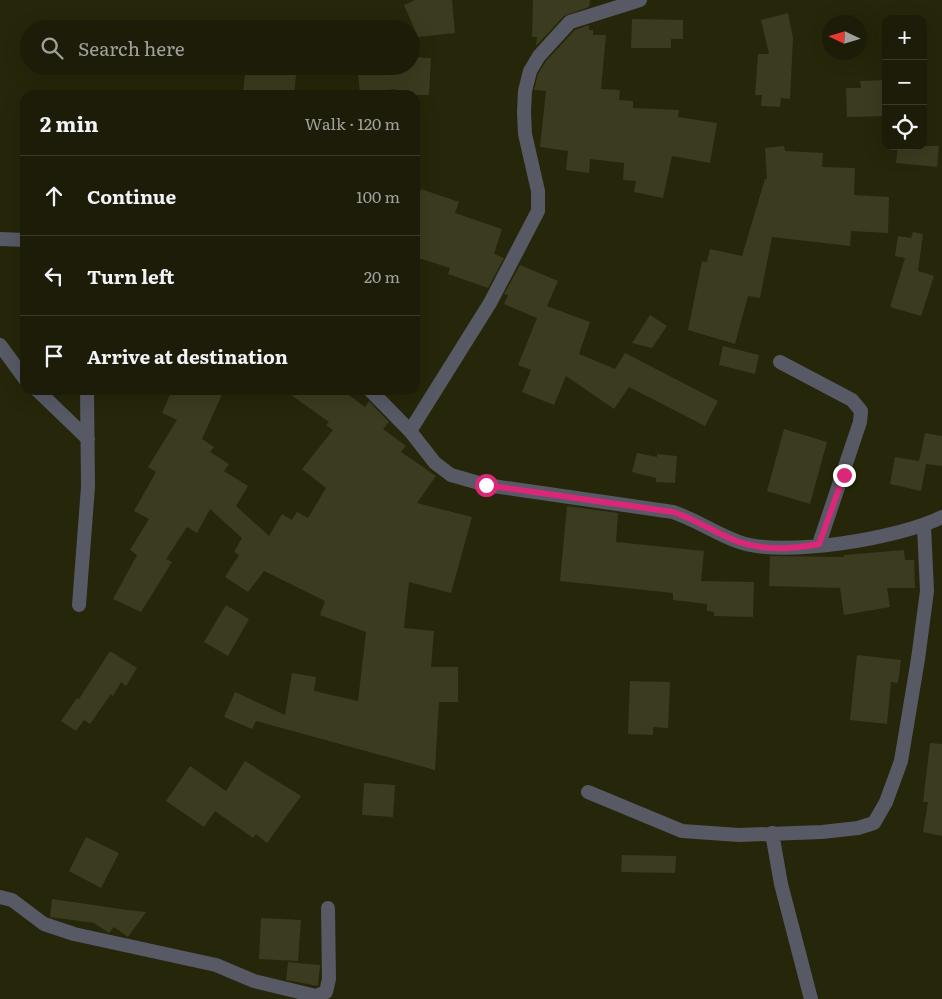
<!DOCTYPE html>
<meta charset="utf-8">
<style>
body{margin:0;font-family:Literata,serif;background:#252512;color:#f1f3f6}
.controls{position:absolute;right:15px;top:15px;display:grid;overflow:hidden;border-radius:10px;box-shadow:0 5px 20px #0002}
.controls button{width:45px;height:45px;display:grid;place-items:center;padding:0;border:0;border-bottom:1px solid #3a3a29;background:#1c1c08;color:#f1f3f6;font:25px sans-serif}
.compass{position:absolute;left:822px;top:15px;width:45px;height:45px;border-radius:50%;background:#1c1c08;box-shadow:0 5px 20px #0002;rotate:274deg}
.stop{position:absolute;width:15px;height:15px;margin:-11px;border:4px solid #db2777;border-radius:50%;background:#fff}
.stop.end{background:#db2777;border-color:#fff;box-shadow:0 1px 5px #0008}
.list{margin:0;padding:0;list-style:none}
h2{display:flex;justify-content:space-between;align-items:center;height:65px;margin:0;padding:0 20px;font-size:21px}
h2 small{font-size:16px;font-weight:400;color:#a0a19c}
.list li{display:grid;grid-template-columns:32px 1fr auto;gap:15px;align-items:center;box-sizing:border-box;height:80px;padding:0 20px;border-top:1px solid #3a3a29}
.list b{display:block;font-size:19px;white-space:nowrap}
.list em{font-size:16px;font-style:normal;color:#a0a19c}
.icon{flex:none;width:28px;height:28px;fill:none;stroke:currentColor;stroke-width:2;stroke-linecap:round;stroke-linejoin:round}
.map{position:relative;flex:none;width:942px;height:999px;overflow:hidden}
.search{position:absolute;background:#1c1c08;box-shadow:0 5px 20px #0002;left:20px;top:20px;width:400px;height:55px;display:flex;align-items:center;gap:12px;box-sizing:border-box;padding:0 18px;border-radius:28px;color:#a0a19c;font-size:19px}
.panel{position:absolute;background:#1c1c08;box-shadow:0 5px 20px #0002;left:20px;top:90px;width:400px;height:305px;border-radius:15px}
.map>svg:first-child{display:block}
</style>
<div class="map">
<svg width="942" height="999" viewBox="0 0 942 999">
<rect width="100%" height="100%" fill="#26260a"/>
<path fill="#3b3b1f" d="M 415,0 L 452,0 L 455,33 L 418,37 L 404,5 Z
M 533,0 L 590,0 L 589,7 L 564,16 L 536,46 L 537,37 L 532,37 Z
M 788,13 L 793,38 L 790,99 L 781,98 L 780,107 L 761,106 L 762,95 L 755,95 L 758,54 L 769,54 L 761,20 Z
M 632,19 L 683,20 L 683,39 L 671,39 L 671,48 L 631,48 Z
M 589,25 L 589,30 L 593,30 L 593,35 L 606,35 L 601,89 L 620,90 L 619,100 L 633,101 L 633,108 L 679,110 L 678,117 L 717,123 L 710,163 L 672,156 L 663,198 L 634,192 L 636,181 L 623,180 L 624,163 L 590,159 L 589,173 L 566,170 L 568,151 L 540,147 L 546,91 L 534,90 L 538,74 L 546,61 L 575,30 Z
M 411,57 L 431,58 L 429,95 L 395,95 L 395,89 L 360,93 L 357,66 L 411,66 Z
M 246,66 L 297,66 L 294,95 L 243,93 Z
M 886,80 L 886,116 L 847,117 L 846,88 L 861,88 L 860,81 Z
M 784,146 L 785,151 L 823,153 L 822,167 L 855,168 L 854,195 L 889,197 L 888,233 L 851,231 L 850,246 L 772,237 L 760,298 L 748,296 L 735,344 L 688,330 L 702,261 L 707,262 L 710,249 L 742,256 L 765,179 L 767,179 L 765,148 Z
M 898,146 L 939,146 L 937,167 L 896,163 Z
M 421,189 L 459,202 L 455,213 L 502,229 L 494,254 L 504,258 L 488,288 L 448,274 L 450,268 L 415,257 L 415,208 Z
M 913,232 L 923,234 L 918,271 L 934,276 L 921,316 L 890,307 L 905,258 L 895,256 L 898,236 L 911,238 Z
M 520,265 L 558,281 L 547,306 L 590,322 L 579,354 L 615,369 L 625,353 L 718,401 L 705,426 L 629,387 L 614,409 L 566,376 L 554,405 L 522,392 L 531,370 L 518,365 L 537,318 L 504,304 L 508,295 L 504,294 Z
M 650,315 L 667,326 L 652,348 L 632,343 Z
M 723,346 L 759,355 L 755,374 L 719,365 Z
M 172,390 L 224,390 L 202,439 L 214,447 L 210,452 L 229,464 L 224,471 L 248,486 L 236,506 L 269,536 L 282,514 L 292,520 L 297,512 L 308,518 L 326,488 L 302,469 L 333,430 L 326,425 L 329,422 L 284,390 L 342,390 L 365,407 L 369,401 L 389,422 L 383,429 L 406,446 L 401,452 L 436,476 L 417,503 L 472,517 L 451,593 L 409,582 L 404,628 L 434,631 L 431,667 L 458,667 L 458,702 L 439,702 L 435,770 L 256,721 L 252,729 L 224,717 L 235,692 L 285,715 L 292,673 L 316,677 L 314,691 L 358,701 L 366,632 L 320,615 L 325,601 L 264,571 L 248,592 L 225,577 L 239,555 L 234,552 L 242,538 L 210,509 L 197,533 L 187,527 L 166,559 L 172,562 L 141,612 L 113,599 L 137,555 L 130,550 L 149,519 L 134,511 L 156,472 L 148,467 L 177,420 L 162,413 Z
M 784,429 L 827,442 L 810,504 L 767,491 Z
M 925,433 L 942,436 L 942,466 L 926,464 L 921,491 L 890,484 L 895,457 L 919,461 Z
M 637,453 L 657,457 L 657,454 L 677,456 L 675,483 L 656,482 L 656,478 L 632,472 Z
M 567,506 L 618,513 L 616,542 L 704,551 L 701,581 L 754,582 L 753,617 L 714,616 L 714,612 L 707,611 L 707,604 L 673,600 L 673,593 L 560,581 Z
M 904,550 L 905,560 L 914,560 L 915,588 L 887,588 L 890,607 L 844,615 L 840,588 L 769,586 L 770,556 L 844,557 L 844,555 Z
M 226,605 L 249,619 L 228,656 L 204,642 Z
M 110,651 L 137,668 L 126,686 L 121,682 L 113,696 L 111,694 L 90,724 L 84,720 L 76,731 L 61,721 L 77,698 L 79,699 Z
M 857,655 L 901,660 L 898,683 L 891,682 L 887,724 L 850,720 Z
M 630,681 L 670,682 L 668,728 L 653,727 L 653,735 L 628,734 Z
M 930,743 L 942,744 L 942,836 L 923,832 L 928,802 L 923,802 Z
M 245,761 L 301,796 L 267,843 L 256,834 L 253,838 L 215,811 L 204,827 L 166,801 L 190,766 L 226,791 Z
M 364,783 L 395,785 L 393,817 L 362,815 Z
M 86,837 L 119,853 L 101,888 L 69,871 Z
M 622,855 L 676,856 L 675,873 L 621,872 Z
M 52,899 L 127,910 L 146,912 L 128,937 L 114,927 L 109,933 L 94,923 L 50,917 Z
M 261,918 L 301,920 L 298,961 L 259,959 Z
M 288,962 L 320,965 L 318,986 L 286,980 Z"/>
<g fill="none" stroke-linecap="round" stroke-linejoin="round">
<path stroke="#575965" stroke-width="14" d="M 0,239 L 25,240
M 0,345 L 25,379
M 780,362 L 852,400 L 861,411 L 860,422 L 819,544
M 37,390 L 88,439
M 370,390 L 410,431 L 435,463 L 451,475 L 486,485 L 673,512 C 697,520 716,534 739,542 C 782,558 901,538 942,517
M 410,431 L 490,303 L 538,211 L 538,191 L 525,134 L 524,112 L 525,91 L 530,71 L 539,56 L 570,22 L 640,0
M 79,605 L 88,487 L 87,390
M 588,792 L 682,831 L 739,835 L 822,832 L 858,828 L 874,823 L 886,802 L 901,761 L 918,659 L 927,591 L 924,526
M 772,833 L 781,884 L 811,999
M 0,897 L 12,900 L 44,924 L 74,934 L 216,965 L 254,981 L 316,996 L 326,992 L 329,979 L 328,908"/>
</g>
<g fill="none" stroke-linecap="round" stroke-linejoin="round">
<path stroke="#db2777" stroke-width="6" d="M 486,485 L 673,512 C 698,520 716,534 739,542 C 766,551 792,549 819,544 L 844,475"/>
</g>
</svg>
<div class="controls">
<button>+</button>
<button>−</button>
<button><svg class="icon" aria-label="locate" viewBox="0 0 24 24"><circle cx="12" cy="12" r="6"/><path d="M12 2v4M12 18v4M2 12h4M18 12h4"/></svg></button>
</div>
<svg class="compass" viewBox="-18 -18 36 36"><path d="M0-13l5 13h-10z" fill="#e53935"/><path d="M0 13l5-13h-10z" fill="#a0a19c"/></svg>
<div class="stop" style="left:486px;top:485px"></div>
<div class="stop end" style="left:844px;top:475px"></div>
<div class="search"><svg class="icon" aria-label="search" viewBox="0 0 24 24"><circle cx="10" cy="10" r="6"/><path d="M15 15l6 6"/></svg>Search here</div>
<section class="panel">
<h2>2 min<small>Walk · 120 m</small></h2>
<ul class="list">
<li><svg class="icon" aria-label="ahead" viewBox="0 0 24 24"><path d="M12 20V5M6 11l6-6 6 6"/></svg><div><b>Continue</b></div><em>100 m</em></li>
<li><svg class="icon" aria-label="left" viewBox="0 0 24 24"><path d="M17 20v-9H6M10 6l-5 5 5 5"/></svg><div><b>Turn left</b></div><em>20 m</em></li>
<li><svg class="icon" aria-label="arrive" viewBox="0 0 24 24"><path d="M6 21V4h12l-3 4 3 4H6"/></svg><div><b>Arrive at destination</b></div></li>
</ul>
</section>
</div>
